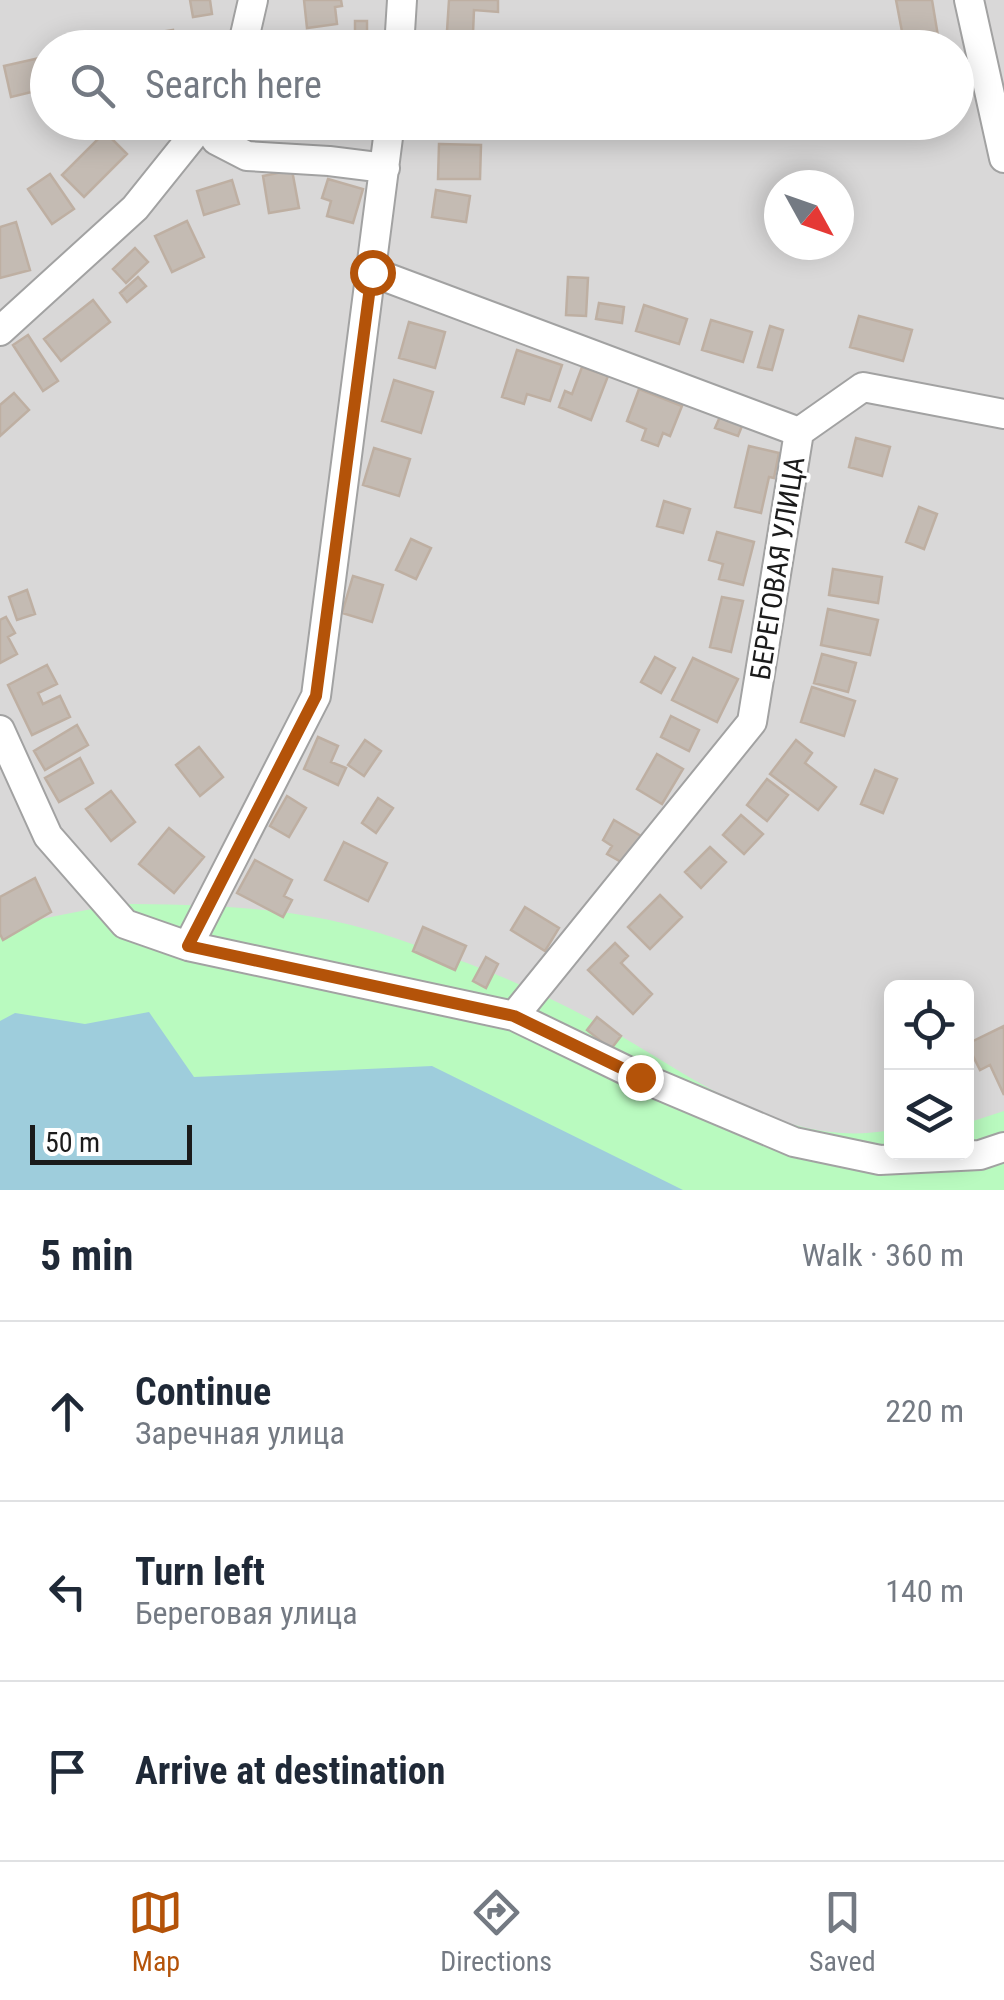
<!DOCTYPE html>
<meta charset="utf-8">
<style>
body{margin:0;font-family:"Roboto Condensed",sans-serif;background:#f6f6f7;color:#1f2937}
.controls{position:absolute;right:30px;bottom:30px;display:grid;overflow:hidden;border-radius:15px;box-shadow:0 5px 25px #0003}
.controls button{width:90px;height:90px;display:grid;place-items:center;padding:0;border:0;border-bottom:2px solid #e0e1e3;background:#fff;color:#1f2937;font:50px sans-serif}
.compass{position:absolute;left:764px;top:170px;width:90px;height:90px;border-radius:50%;background:#fff;box-shadow:0 5px 25px #0003;rotate:130deg}
.scale{position:absolute;left:30px;bottom:25px;width:162px;box-sizing:border-box;padding-left:10px;border:5px solid #1b1b1b;border-top:0;font-size:28px;line-height:35px;white-space:nowrap;color:#1b1b1b;-webkit-text-stroke:8px #fff;paint-order:stroke}
.stop{position:absolute;width:30px;height:30px;margin:-22px;border:8px solid #b45309;border-radius:50%;background:#fff}
.stop.end{background:#b45309;border-color:#fff;box-shadow:0 2px 10px #0008}
.list{margin:0;padding:0;list-style:none}
h2{display:flex;justify-content:space-between;align-items:center;height:130px;margin:0;padding:0 40px;font-size:42px}
h2 small{font-size:32px;font-weight:400;color:#747a83}
.list li{display:grid;grid-template-columns:65px 1fr auto;gap:30px;align-items:center;box-sizing:border-box;height:180px;padding:0 40px;border-top:2px solid #e0e1e3}
.list b{display:block;font-size:38px;white-space:nowrap}
.list p{margin:0;font-size:32px;white-space:nowrap;color:#747a83}
.list em{font-size:32px;font-style:normal;color:#747a83}
.icon{flex:none;width:55px;height:55px;fill:none;stroke:currentColor;stroke-width:2;stroke-linecap:round;stroke-linejoin:round}
.map{position:relative;flex:none;width:1004px;height:1190px;overflow:hidden}
.search{position:absolute;background:#fff;box-shadow:0 5px 25px #0003;left:30px;right:30px;top:30px;height:110px;display:flex;align-items:center;gap:25px;box-sizing:border-box;padding:0 35px;border-radius:55px;color:#747a83;font-size:38px}
.sheet{height:670px;background:#fff}
nav{display:flex;justify-content:space-around;align-items:center;box-sizing:border-box;height:140px;border-top:2px solid #e0e1e3;background:#fff;font-size:28px;color:#747a83}
nav a{display:grid;justify-items:center;gap:5px}
nav .on{color:#b45309}
.map>svg:first-child{display:block}
</style>
<div class="map">
<svg width="1004" height="1190" viewBox="0 0 1004 1190">
<rect width="100%" height="100%" fill="#ede9e0"/>
<path fill="#d9d8d8" fill-rule="evenodd" d="M 0,0 L 1004,0 L 1004,1190 L 0,969 ZM 48,48 L 956,48 L 956,122 L 48,122 ZM 779,185 L 839,185 L 839,245 L 779,245 ZM 892,988 L 966,988 L 966,1152 L 892,1152 Z"/>
<path fill="#b9fabf" d="M 117,904 C 194,904 276,906 351,925 C 390,935 429,950 467,963 C 515,981 561,1003 605,1027 C 695,1077 782,1150 891,1130 L 892,1152 L 966,1152 L 967,1123 L 1004,1111 L 1004,1190 L 0,1190 L 0,927 Z"/>
<path fill="#9ecddc" d="M 149,1012 L 194,1077 L 432,1066 L 683,1190 L 0,1190 L 0,1021 L 15,1013 L 85,1024 Z"/>
<path fill="#c4bbb3" stroke="#beafa2" stroke-width="2.5" d="M 190,0 L 210,0 L 212,14 L 193,17 Z
M 304,0 L 341,0 L 342,6 L 335,7 L 337,24 L 307,28 Z
M 449,0 L 498,0 L 498,12 L 474,10 L 473,33 L 447,31 Z
M 896,0 L 932,0 L 938,36 L 904,42 Z
M 355,21 L 367,21 L 367,41 L 355,41 Z
M 173,30 L 176,48 L 138,48 L 136,36 Z
M 103,35 L 107,48 L 89,48 L 87,39 Z
M 459,40 L 504,48 L 458,48 Z
M 48,56 L 48,88 L 11,97 L 4,66 Z
M 446,122 L 483,122 L 483,128 L 446,128 Z
M 105,132 L 127,154 L 84,197 L 62,175 Z
M 439,144 L 481,145 L 480,179 L 438,179 Z
M 292,170 L 299,208 L 269,213 L 263,176 Z
M 50,174 L 74,209 L 52,224 L 28,189 Z
M 328,179 L 363,189 L 353,223 L 327,216 L 331,201 L 322,198 Z
M 232,180 L 239,204 L 204,215 L 197,191 Z
M 436,190 L 470,196 L 466,222 L 432,217 Z
M 187,221 L 204,257 L 172,272 L 155,236 Z
M 16,222 L 30,270 L 0,278 L 0,227 Z
M 135,248 L 148,262 L 126,283 L 113,269 Z
M 138,277 L 146,286 L 127,302 L 120,293 Z
M 568,277 L 588,278 L 586,316 L 566,315 Z
M 93,300 L 110,322 L 61,361 L 44,339 Z
M 599,303 L 624,307 L 622,323 L 596,319 Z
M 644,305 L 687,319 L 679,344 L 636,331 Z
M 859,316 L 912,330 L 903,361 L 850,347 Z
M 711,320 L 752,332 L 743,362 L 702,350 Z
M 409,322 L 445,332 L 435,368 L 399,358 Z
M 770,326 L 783,330 L 772,370 L 758,367 Z
M 28,335 L 58,381 L 43,391 L 13,345 Z
M 517,350 L 562,365 L 550,401 L 527,394 L 524,404 L 502,397 Z
M 582,367 L 608,376 L 591,420 L 559,407 L 565,391 L 572,394 Z
M 394,380 L 433,392 L 421,433 L 382,421 Z
M 639,389 L 682,406 L 670,436 L 663,433 L 658,446 L 642,440 L 646,429 L 627,421 Z
M 14,393 L 29,410 L 0,436 L 0,405 Z
M 722,412 L 744,421 L 738,436 L 715,428 Z
M 856,438 L 890,447 L 882,476 L 849,467 Z
M 749,446 L 779,453 L 774,478 L 769,477 L 761,513 L 735,507 Z
M 374,448 L 410,459 L 399,496 L 363,485 Z
M 664,501 L 690,509 L 683,533 L 657,526 Z
M 919,507 L 937,514 L 924,549 L 906,542 Z
M 717,532 L 754,542 L 743,585 L 719,579 L 723,564 L 709,560 Z
M 411,539 L 431,548 L 416,579 L 396,570 Z
M 833,569 L 882,577 L 878,603 L 829,595 Z
M 353,576 L 383,585 L 372,622 L 342,613 Z
M 27,590 L 35,614 L 17,620 L 9,597 Z
M 722,597 L 743,601 L 731,652 L 710,647 Z
M 828,609 L 878,620 L 870,655 L 821,645 Z
M 6,617 L 15,633 L 8,637 L 17,654 L 0,663 L 0,620 Z
M 822,654 L 856,663 L 848,692 L 814,683 Z
M 655,657 L 675,668 L 661,693 L 641,682 Z
M 693,658 L 738,679 L 717,722 L 672,700 Z
M 47,665 L 57,684 L 38,693 L 43,704 L 60,696 L 70,717 L 32,735 L 8,685 Z
M 812,687 L 855,701 L 844,736 L 801,722 Z
M 671,716 L 699,730 L 689,751 L 661,737 Z
M 77,725 L 88,745 L 45,770 L 34,751 Z
M 318,737 L 338,746 L 331,762 L 346,768 L 338,785 L 304,769 Z
M 365,740 L 381,751 L 364,776 L 348,765 Z
M 796,740 L 812,753 L 805,763 L 836,787 L 818,810 L 770,774 Z
M 199,747 L 223,777 L 200,796 L 176,765 Z
M 657,754 L 683,769 L 662,804 L 637,789 Z
M 80,758 L 93,783 L 59,802 L 45,778 Z
M 875,770 L 897,779 L 883,813 L 861,804 Z
M 767,779 L 788,795 L 767,821 L 747,805 Z
M 111,791 L 135,822 L 111,841 L 86,809 Z
M 287,796 L 306,808 L 289,837 L 270,826 Z
M 378,798 L 393,808 L 376,833 L 362,823 Z
M 741,815 L 763,834 L 744,854 L 723,835 Z
M 614,820 L 641,836 L 625,864 L 607,854 L 612,846 L 603,840 Z
M 169,828 L 204,857 L 174,893 L 139,864 Z
M 344,842 L 387,863 L 368,901 L 325,880 Z
M 710,847 L 726,862 L 701,888 L 685,872 Z
M 255,860 L 292,880 L 284,896 L 292,900 L 283,917 L 237,893 Z
M 35,878 L 51,912 L 3,940 L 0,934 L 0,897 Z
M 660,895 L 682,917 L 650,949 L 628,927 Z
M 525,907 L 559,928 L 545,951 L 511,930 Z
M 423,927 L 466,946 L 455,970 L 413,951 Z
M 615,943 L 628,956 L 621,963 L 652,994 L 633,1014 L 588,970 Z
M 486,957 L 498,964 L 486,988 L 473,981 Z
M 597,1017 L 621,1036 L 611,1049 L 587,1030 Z
M 1004,1026 L 1004,1095 L 990,1065 L 980,1070 L 967,1044 Z"/>
<g fill="none" stroke-linecap="round" stroke-linejoin="round">
<defs>
<path id="minor" d="M 969,0 L 1004,158
M 242,48 L 253,0
M 399,48 L 402,0
M 205,122 L 216,140 L 247,156 L 329,161 L 385,168
M 372,272 L 799,432 L 752,722 L 514,1016
M 0,331 L 135,208 L 204,122
M 799,432 L 863,387 L 1004,414
M 0,730 L 48,836 L 125,924 L 188,946 L 514,1016 L 640,1077 L 794,1142 L 880,1160 L 980,1155 L 1004,1147
M 188,946 L 316,696 L 390,122"/>
</defs>
<use href="#minor" stroke="#a2a2a2" stroke-width="32"/>
<use href="#minor" stroke="#fff" stroke-width="28"/>
</g>
<g fill="none" stroke-linecap="round" stroke-linejoin="round">
<path stroke="#b45309" stroke-width="12" d="M 372,272 L 316,696 L 188,946 L 514,1016 L 640,1077"/>
</g>
<g text-anchor="middle" stroke-width="8" stroke-linejoin="round" paint-order="stroke">
<g font-size="28" fill="#1b1b1b" stroke="#fff">
<text transform="translate(777 568) rotate(-81)" y="10">БЕРЕГОВАЯ УЛИЦА</text>
</g>
</g>
</svg>
<div class="controls">
<button><svg class="icon" aria-label="locate" viewBox="0 0 24 24"><circle cx="12" cy="12" r="6"/><path d="M12 2v4M12 18v4M2 12h4M18 12h4"/></svg></button>
<button><svg class="icon" aria-label="layers" viewBox="0 0 24 24"><path d="M12 4l9 5-9 5-9-5zM3 14l9 5 9-5"/></svg></button>
</div>
<svg class="compass" viewBox="-18 -18 36 36"><path d="M0-13l5 13h-10z" fill="#e53935"/><path d="M0 13l5-13h-10z" fill="#747a83"/></svg>
<div class="scale">50 m</div>
<div class="stop" style="left:372px;top:272px"></div>
<div class="stop end" style="left:640px;top:1077px"></div>
<div class="search"><svg class="icon" aria-label="search" viewBox="0 0 24 24"><circle cx="10" cy="10" r="6"/><path d="M15 15l6 6"/></svg>Search here</div>
</div>
<section class="sheet">
<h2>5 min<small>Walk · 360 m</small></h2>
<ul class="list">
<li><svg class="icon" aria-label="ahead" viewBox="0 0 24 24"><path d="M12 20V5M6 11l6-6 6 6"/></svg><div><b>Continue</b><p>Заречная улица</p></div><em>220 m</em></li>
<li><svg class="icon" aria-label="left" viewBox="0 0 24 24"><path d="M17 20v-9H6M10 6l-5 5 5 5"/></svg><div><b>Turn left</b><p>Береговая улица</p></div><em>140 m</em></li>
<li><svg class="icon" aria-label="arrive" viewBox="0 0 24 24"><path d="M6 21V4h12l-3 4 3 4H6"/></svg><div><b>Arrive at destination</b></div></li>
</ul>
</section>
<nav>
<a class="on"><svg class="icon" aria-label="map" viewBox="0 0 24 24"><path d="M3 6l6-2 6 2 6-2v14l-6 2-6-2-6 2zM9 4v14M15 6v14"/></svg>Map</a>
<a><svg class="icon" aria-label="directions" viewBox="0 0 24 24"><path d="M12 3l9 9-9 9-9-9zM9 14v-3h6M13 9l2 2-2 2"/></svg>Directions</a>
<a><svg class="icon" aria-label="saved" viewBox="0 0 24 24"><path d="M7 4h10v16l-5-4-5 4z"/></svg>Saved</a>
</nav>
